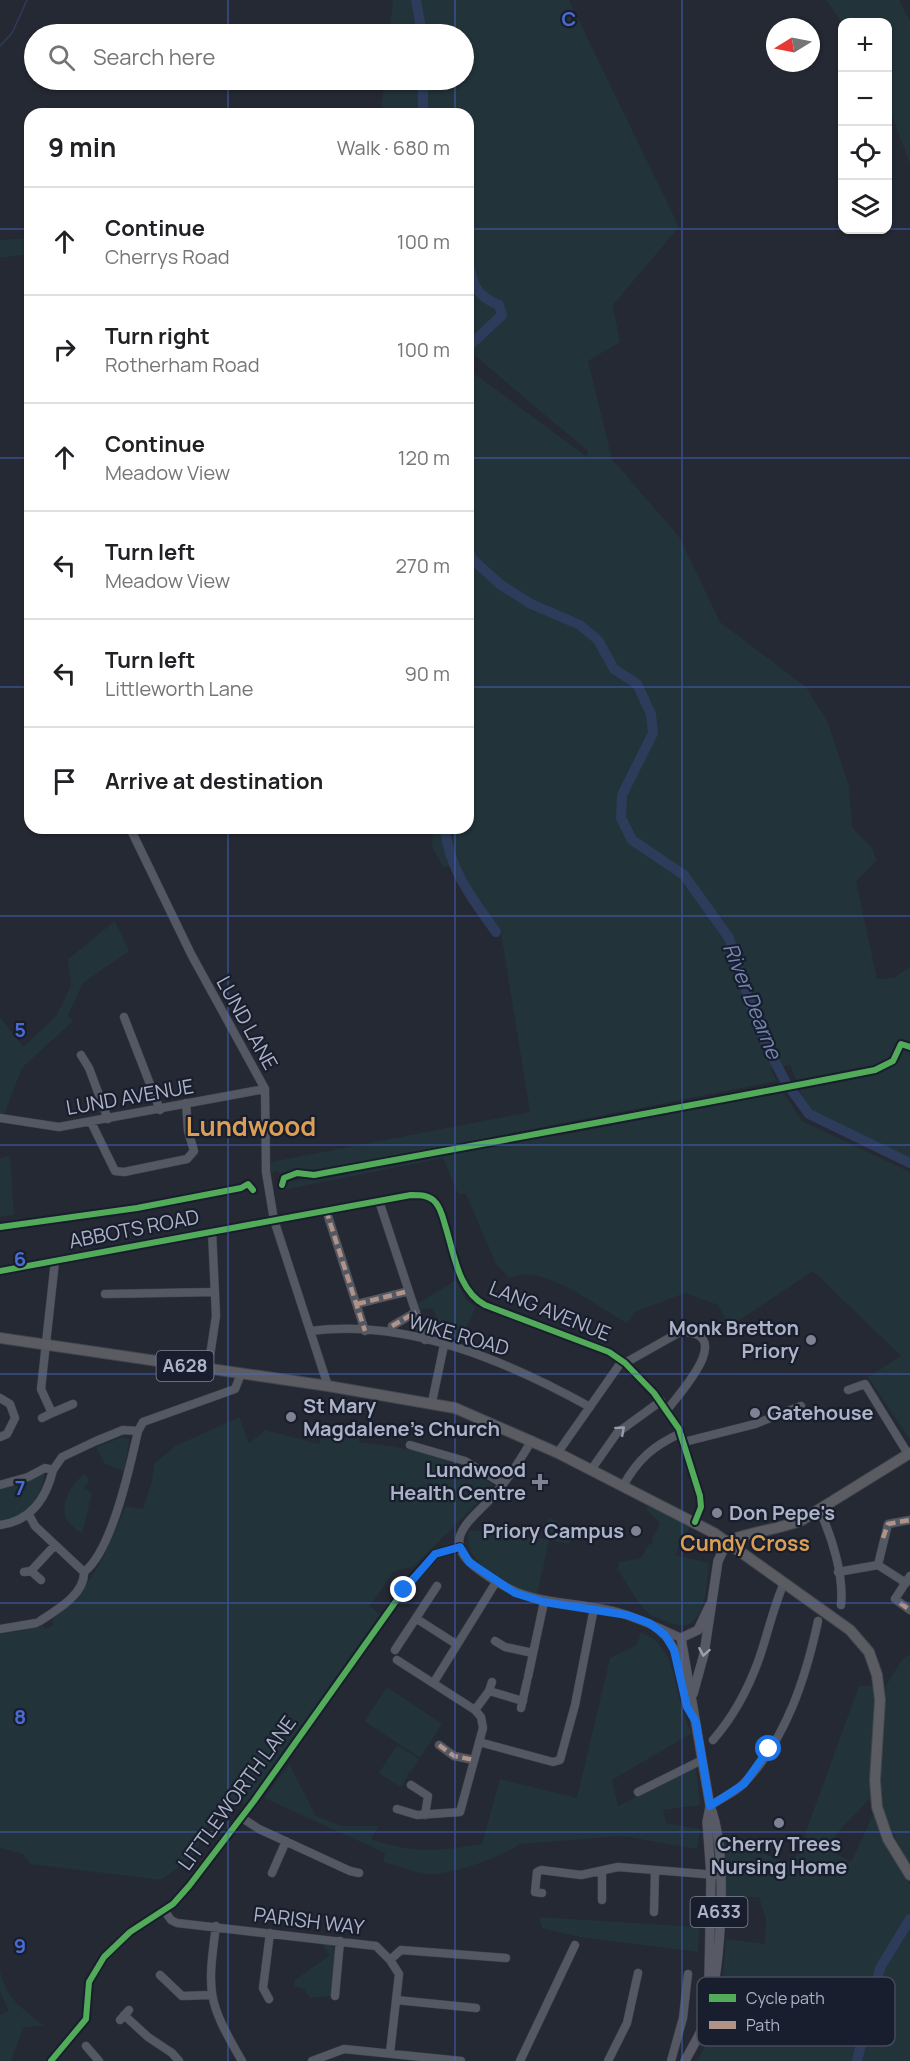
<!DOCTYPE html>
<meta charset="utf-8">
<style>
body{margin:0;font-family:Manrope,sans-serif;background:#f2f2f2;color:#202124}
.controls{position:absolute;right:18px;top:18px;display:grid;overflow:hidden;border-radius:12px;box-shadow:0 2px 4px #0004}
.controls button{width:54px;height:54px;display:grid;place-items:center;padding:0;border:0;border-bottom:2px solid #e0e0e0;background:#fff;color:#202124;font:30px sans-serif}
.compass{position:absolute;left:766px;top:18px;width:54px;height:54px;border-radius:50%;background:#fff;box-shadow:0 2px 4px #0004;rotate:260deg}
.stop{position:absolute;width:18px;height:18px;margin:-14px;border:4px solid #1a73e8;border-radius:50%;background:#fff}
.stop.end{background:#1a73e8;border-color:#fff;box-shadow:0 2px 6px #0008}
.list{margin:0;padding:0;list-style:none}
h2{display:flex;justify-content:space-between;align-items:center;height:78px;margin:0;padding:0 24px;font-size:26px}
h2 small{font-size:20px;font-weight:400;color:#757577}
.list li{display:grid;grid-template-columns:39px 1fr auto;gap:18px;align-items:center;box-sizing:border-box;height:108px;padding:0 24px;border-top:2px solid #e0e0e0}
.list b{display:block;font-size:22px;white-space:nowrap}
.list p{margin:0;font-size:20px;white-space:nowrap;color:#757577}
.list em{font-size:20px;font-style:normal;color:#757577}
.icon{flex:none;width:33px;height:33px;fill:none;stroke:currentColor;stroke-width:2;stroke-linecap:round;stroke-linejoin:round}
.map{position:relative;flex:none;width:910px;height:2061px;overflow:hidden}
.search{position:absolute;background:#fff;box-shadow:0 2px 4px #0004;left:24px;top:24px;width:450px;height:66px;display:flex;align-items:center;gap:15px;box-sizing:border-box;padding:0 21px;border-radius:33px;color:#757577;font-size:22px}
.panel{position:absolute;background:#fff;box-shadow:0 2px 4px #0004;left:24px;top:108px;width:450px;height:726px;border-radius:18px}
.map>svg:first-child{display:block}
</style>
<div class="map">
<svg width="910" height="2061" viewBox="0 0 910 2061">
<rect width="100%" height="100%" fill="#252933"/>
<path fill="#223339" d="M 393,0 L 413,0 L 417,16 L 420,0 L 569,0 L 679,227 L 613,305 L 620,342 L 588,361 L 612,459 L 680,538 L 720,622 L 806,687 L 828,723 L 849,786 L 852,827 L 872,848 L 877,860 L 856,881 L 877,979 L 894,978 L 910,966 L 910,1159 L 812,1111 L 801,1093 L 790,1065 L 770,1069 L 777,1081 L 311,1173 L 299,1171 L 284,1175 L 276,1171 L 271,1174 L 271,1162 L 530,1112 L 501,933 L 457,865 L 443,867 L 432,847 L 433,828 L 468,828 L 468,369 L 587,457 L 588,451 L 468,350 L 468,114 L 381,114 L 384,80 L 464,80 L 464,34 L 389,34 Z
M 826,0 L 899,0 L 910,21 L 910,165 L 888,104 L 888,22 L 842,23 Z
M 30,238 L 30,254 L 0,258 L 0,240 Z
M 115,921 L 129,951 L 83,983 L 68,1015 L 73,1021 L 22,1068 L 2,1120 L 0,1120 L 0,1017 L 23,1047 L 56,1016 L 71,986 L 68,959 Z
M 783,1092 L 802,1121 L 910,1172 L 910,1440 L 868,1377 L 901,1356 L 813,1271 L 729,1327 L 718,1305 L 685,1293 L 635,1312 L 627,1323 C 596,1306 568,1282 533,1275 C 526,1273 516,1276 509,1278 L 496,1264 L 466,1194 L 458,1194 L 443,1158 L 278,1191 L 288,1182 L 525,1138 L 562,1135 Z
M 10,1156 L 14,1215 L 0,1217 L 0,1158 Z
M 456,1280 L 466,1300 L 476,1307 L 459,1343 L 447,1340 L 450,1331 L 440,1326 L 433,1308 L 419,1310 L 417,1304 Z
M 239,1417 L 249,1443 L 265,1430 L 319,1444 L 327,1428 L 360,1432 L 359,1442 C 406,1447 456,1456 494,1486 L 413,1567 L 394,1571 L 370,1606 L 380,1615 L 261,1785 L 246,1805 L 235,1801 L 230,1807 L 231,1813 L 218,1804 L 193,1856 L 161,1880 L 30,1864 L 23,1854 L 0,1848 L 0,1634 L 20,1631 L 42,1624 L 45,1629 L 54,1625 L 52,1619 C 95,1585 105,1554 126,1506 L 143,1509 L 152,1481 L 154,1464 L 175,1446 Z
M 123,1437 L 129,1439 L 129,1442 L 124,1471 L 105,1464 L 96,1447 Z
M 44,1474 C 43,1497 23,1519 0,1521 L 0,1490 Z
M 85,1474 L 89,1481 L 84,1488 L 92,1493 L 82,1534 C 76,1529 67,1523 65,1516 C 61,1503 73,1480 85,1474 Z
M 648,1506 L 690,1526 L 675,1555 L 709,1563 C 706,1589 706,1639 668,1622 C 661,1619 651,1617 647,1612 C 635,1600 627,1582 617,1569 L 619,1562 L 641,1558 L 649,1544 L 651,1545 L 653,1541 L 652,1539 L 660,1523 L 646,1510 Z
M 550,1517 L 574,1533 L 569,1544 L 549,1540 L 537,1595 C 510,1586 460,1564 469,1530 L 545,1539 L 542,1530 Z
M 641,1632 C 646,1635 654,1638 658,1643 C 678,1663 676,1707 692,1733 L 612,1780 L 618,1806 L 696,1767 L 700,1805 L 663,1810 L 666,1823 L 700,1829 L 697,1849 L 622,1836 L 520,1844 C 501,1857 452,1875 428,1874 C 414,1873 397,1865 383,1862 L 385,1853 L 264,1798 L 289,1764 L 316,1816 L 342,1826 L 379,1826 L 371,1839 C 413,1854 440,1851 482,1844 L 500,1779 L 577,1798 L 610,1658 L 637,1645 Z
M 908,1655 L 910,1655 L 910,1867 L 885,1816 L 880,1792 L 885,1687 L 901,1661 Z
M 859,1686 L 876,1686 L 870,1798 L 838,1832 L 828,1849 L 851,1862 L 874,1813 L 883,1842 L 910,1884 L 910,2061 L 697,2061 C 720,2020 722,1985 726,1939 L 765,1944 L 766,1920 L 759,1897 L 725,1897 L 722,1840 L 787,1862 L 797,1856 Z
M 387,1687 L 442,1724 L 420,1758 L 364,1721 Z
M 397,1745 L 419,1759 L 410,1773 L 404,1769 L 409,1774 L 401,1787 L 379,1773 Z
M 539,1917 L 699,1927 L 698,1952 L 579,1937 L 542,1928 Z
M 322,1944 L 331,1945 L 335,1951 L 331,1996 L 310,1998 L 304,1989 L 294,1986 L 295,1980 L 330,1955 Z
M 0,1971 C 7,1999 21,2008 44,2025 L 23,2028 L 11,2061 L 0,2061 L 0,2015 L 9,2011 L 0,1992 Z"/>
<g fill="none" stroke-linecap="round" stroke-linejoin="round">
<path stroke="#2e3c5c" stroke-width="1.5" d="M 0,46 L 12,33 L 27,0"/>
<path stroke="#2e3c5c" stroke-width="10" d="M 416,0 L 422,34
M 423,80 L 423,114
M 468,257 C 472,283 474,295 499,305 L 502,315 L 468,347
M 468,548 L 472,559 L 501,585 L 531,604 L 580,625 L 598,640 L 614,669 L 637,684 L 651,714 L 653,733 L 622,795 L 621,818 L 632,840 L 684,875 L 729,938 L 757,1025 L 772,1056 L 785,1081 L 809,1114 L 910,1163
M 445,828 C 449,870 472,898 496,932
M 857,2061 L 880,1968 L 910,1919"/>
<defs>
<path id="minor" d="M 130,828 L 191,954 L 265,1089 L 266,1172 L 274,1220 L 328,1386
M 124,1017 L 160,1110
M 81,1055 L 89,1068 L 108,1119
M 0,1118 L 59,1127 L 265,1089
M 91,1122 L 115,1171 L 124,1172 L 187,1159 L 194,1151 L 188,1131 L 186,1103
M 379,1201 L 425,1340
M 326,1210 L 365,1331
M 55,1261 L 41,1389 L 52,1413 L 73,1404
M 0,1271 L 411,1195 C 420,1195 430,1195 436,1203 C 441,1209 443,1218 445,1225 C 454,1253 458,1291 485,1305 L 609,1352 L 625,1363 L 654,1393 L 679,1429 L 700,1496 L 701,1507 L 695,1522
M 105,1294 L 215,1292
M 357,1304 L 409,1291
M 392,1326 L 416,1312
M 310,1331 C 407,1318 507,1361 590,1407
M 625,1363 L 680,1332 C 738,1331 679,1394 667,1410
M 208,1369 L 216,1316 L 212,1231
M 848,1390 L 865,1384 L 908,1454
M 0,1398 L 10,1404 L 15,1418 L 7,1434 L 0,1437
M 432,1402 L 444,1345
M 42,1418 L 52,1413
M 532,1440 C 520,1460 508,1480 492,1497 C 482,1509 465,1521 460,1536 C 456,1551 468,1562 479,1570 C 530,1608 557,1598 613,1611 C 637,1617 659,1628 681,1638
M 684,1442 L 755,1424 L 801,1406
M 410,1445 L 465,1461 L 503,1484
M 561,1448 L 622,1361
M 591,1470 L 617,1433 L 661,1401
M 0,1485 L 28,1477 L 45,1468 L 53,1470 L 62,1457 L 96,1441 L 123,1430 L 138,1431
M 623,1486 C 638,1459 653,1446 681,1433
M 819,1509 C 832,1537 844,1575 841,1605
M 29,1515 L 35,1526 L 84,1572
M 0,1525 C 31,1521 46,1499 53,1470
M 878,1565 L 888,1524 L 910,1520
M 878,1565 L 906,1583
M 31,1571 L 55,1545
M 24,1572 L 31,1571 L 41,1580
M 838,1572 L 878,1565
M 910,1576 L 895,1599 L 910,1610
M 417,1619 L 456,1644
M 40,1621 C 57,1610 85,1594 84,1572 C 112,1551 130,1466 138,1431 L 143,1422 L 235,1389 L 241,1374
M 0,1629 L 36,1623
M 662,1633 C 685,1651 680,1694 694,1718
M 495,1641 L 505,1647 L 533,1653
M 395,1650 L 437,1586
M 528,1677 L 544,1602
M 434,1682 L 496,1582
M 489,1691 L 492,1682
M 521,1708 L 527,1681
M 475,1710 L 489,1691 L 523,1701
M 713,1740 C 733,1717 749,1687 759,1659 C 768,1633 773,1608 784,1583
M 479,1742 L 553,1762 L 560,1760 L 575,1705 L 594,1608
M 439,1745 L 454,1756 L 474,1760
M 411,1785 L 428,1796 L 425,1815
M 638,1792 L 702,1760
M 710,1806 C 721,1798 735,1793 744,1783 C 786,1740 806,1677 818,1621
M 397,1809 L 417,1815 L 460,1812 L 483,1728 L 481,1717 L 475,1710 L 397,1660
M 242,1818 L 259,1829 L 350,1871 L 359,1873
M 272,1873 L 286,1841
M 542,1893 L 535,1892 L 537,1872 L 541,1870 L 581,1875 L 618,1867 L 716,1875
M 602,1900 L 602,1871
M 164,1910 L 171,1920 L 177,1923 L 376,1946 L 390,1960 L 399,1974 L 390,2053
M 654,1912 L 655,1871
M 216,1926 C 207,1993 207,2001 242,2061
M 390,1960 L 401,1950 L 506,1958
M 160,1975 L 182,1996 L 210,1995
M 335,1996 L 340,1941
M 269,1999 L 263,1988 L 270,1933
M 396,2000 L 476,2008
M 124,2015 L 148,2037 L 172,2053 L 179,2061
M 120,2020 L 129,2010
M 86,2046 L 99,2061
M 51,2061 L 86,2019 L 89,1982 L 104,1957 L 130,1932 L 173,1904 L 189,1886 L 254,1801 L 411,1580 L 435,1554 L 460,1547
M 312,2061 L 344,2049 L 461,2061
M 520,2061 L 575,1945
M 608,2061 L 627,2023 L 638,1973
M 671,2061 L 683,2018 L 688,1974"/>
<path id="major" d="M 693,1694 L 704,1654 L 718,1561 L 727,1542
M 709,1976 L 711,1875 L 707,1822 L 710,1807
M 685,2061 C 692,2047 703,2031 707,2016 C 721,1966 729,1854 710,1806 L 681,1638 L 698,1630 L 710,1605"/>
<path id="highway" d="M 0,1338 L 328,1386 L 455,1408 L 558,1453 L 714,1533 L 850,1630 L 869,1652 L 877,1675 L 880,1700 L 875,1780 L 877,1807 L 888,1839 L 910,1875
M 727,1542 C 739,1534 782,1529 802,1520 L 910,1453"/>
</defs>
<use href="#minor" stroke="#40444c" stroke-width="9"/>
<use href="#major" stroke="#424650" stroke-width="10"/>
<use href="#highway" stroke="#41454f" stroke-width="12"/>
<use href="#minor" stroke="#545862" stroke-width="8"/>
<use href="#major" stroke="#575a64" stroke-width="9"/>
<use href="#highway" stroke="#5a5c61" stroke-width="10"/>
<path stroke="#af9288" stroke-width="4.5" stroke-dasharray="9 4.5" stroke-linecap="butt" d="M 326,1210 L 365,1331
M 357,1304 L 409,1291
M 392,1326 L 416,1312
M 883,1538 L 888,1524 L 910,1520
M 900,1603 L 910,1610
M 439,1745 L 454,1756 L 474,1760"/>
<defs>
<path id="cycleway" d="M 282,1185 L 284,1178 L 297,1173 L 314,1175 C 502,1140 687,1107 875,1070 L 893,1061 L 901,1044 L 910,1047
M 0,1227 L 137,1208 L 241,1188 L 248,1184 L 253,1190
M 0,1271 L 411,1195 C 420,1195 430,1195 436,1203 C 441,1209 443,1218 445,1225 C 454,1253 458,1291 485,1305 L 609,1352 L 625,1363 L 654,1393 L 679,1429 L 700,1496 L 701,1507 L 695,1522
M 51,2061 L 86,2019 L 89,1982 L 104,1957 L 130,1932 L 173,1904 L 189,1886 L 254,1801 L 411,1580 L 435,1554 L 460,1547"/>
</defs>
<use href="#cycleway" stroke="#181e2e" stroke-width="10"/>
<use href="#cycleway" stroke="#51ab58" stroke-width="6"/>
</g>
<defs><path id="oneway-chevron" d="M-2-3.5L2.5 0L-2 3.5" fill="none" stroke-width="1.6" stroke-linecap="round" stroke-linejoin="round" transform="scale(1.5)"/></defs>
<use stroke="#979cad" href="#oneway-chevron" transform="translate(621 1430) rotate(-41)"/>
<use stroke="#9ca1b2" href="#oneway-chevron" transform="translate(704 1652) rotate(100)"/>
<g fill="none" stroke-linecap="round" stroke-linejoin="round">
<path stroke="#1a73e8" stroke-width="8" d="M 404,1590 L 435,1554 L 460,1547 L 469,1562 L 515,1593 L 544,1602 L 627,1615 L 649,1623 L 665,1635 L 674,1650 L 687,1707 L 696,1722 L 710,1806 L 744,1784 L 769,1749"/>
</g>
<path fill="none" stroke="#486cd3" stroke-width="1.5" stroke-opacity="0.55" d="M 228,0 L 228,34M 455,0 L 455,34M 682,0 L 682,2061M 228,80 L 228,114M 455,80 L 455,114M 0,229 L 30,229M 468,229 L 842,229M 888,229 L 910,229M 0,458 L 30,458M 468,458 L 910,458M 0,687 L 30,687M 468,687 L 910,687M 228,828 L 228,2061M 455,828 L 455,2061M 0,916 L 910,916M 0,1145 L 910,1145M 0,1374 L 910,1374M 0,1603 L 910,1603M 0,1832 L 910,1832"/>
<g fill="#7d8393" stroke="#181e2e" stroke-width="2">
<circle cx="811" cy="1340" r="6"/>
<circle cx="755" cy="1413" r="6"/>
<circle cx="291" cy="1417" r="6"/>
<path d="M537 1473h6v6h6v6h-6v6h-6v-6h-6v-6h6z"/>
<circle cx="717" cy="1513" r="6"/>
<circle cx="636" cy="1531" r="6"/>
<circle cx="779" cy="1823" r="6"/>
</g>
<g text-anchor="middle" stroke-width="4.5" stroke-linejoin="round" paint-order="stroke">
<g fill="#181e2e" stroke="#808698" stroke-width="1.5">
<rect x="156.5" y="1351" width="57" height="30" rx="4.5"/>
<rect x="690.5" y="1897" width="57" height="30" rx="4.5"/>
</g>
<g font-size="18" font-weight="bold" fill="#adb3c6">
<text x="185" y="1372">A628</text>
<text x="719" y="1918">A633</text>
</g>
<g font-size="20" fill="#adb3c6" stroke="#181e2e">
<text transform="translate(247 1023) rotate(61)" y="7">LUND LANE</text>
<text transform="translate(130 1097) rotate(-10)" y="7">LUND AVENUE</text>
<text transform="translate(134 1229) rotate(-11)" y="7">ABBOTS ROAD</text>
<text transform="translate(550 1311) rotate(22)" y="7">LANG AVENUE</text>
<text transform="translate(459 1335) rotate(16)" y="7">WIKE ROAD</text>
<text transform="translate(237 1793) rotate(-54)" y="7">LITTLEWORTH LANE</text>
<text transform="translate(309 1921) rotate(7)" y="7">PARISH WAY</text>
</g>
<g font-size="20" font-weight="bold" fill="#adb3c6" stroke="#181e2e" text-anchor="end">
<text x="799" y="1335">Monk Bretton<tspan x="799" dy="23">Priory</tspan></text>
<text x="303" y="1413" text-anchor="start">St Mary<tspan x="303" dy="23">Magdalene's Church</tspan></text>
<text x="767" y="1420" text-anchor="start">Gatehouse</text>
<text x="526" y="1477">Lundwood<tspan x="526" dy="23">Health Centre</tspan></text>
<text x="729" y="1520" text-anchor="start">Don Pepe's</text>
<text x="624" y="1538">Priory Campus</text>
<text x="779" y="1851" text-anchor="middle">Cherry Trees<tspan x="779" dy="23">Nursing Home</tspan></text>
</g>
<g font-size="21" font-style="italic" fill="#7386b1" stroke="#181e2e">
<text transform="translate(752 1001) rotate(68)" y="7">River Dearne</text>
</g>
<g font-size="21" font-weight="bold" fill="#da9f54" stroke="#181e2e">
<text x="745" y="1551">Cundy Cross</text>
</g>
<g font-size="26" font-weight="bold" fill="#da9f54" stroke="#181e2e">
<text x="251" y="1136">Lundwood</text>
</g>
</g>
<rect x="697" y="1977" width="198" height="69" rx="9" fill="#181e2e" stroke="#454b5c" stroke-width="1.5"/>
<rect x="709" y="1994" width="27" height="8" fill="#51ab58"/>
<rect x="709" y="2021" width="27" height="8" fill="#af9288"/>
<g font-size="16" fill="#adb3c6">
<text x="746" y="2004">Cycle path</text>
<text x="746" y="2031">Path</text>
</g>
<g font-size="20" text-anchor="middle" font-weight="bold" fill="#486cd3" stroke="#181e2e" stroke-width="4.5" stroke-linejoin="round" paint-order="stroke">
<text x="569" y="26">C</text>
<text x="20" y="1037">5</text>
<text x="20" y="1266">6</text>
<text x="20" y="1495">7</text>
<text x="20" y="1724">8</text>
<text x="20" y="1953">9</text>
</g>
</svg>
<div class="controls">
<button>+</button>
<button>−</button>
<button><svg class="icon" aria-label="locate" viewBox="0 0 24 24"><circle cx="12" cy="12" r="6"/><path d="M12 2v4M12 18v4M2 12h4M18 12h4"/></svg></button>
<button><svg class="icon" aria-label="layers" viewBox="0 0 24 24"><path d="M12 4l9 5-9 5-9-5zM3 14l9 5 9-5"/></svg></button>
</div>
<svg class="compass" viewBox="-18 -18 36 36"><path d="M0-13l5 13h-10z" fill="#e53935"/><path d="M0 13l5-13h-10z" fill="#757577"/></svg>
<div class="stop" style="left:769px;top:1749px"></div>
<div class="stop end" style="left:404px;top:1590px"></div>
<div class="search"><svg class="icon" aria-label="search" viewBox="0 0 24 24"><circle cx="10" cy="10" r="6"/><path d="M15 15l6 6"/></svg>Search here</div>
<section class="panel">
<h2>9 min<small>Walk · 680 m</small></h2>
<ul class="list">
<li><svg class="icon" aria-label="ahead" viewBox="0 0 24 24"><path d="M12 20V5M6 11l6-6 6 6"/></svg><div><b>Continue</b><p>Cherrys Road</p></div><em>100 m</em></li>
<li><svg class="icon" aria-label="right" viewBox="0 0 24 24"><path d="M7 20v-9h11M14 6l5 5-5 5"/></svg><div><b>Turn right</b><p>Rotherham Road</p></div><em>100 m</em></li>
<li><svg class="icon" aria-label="ahead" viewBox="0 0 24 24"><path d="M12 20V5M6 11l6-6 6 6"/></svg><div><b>Continue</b><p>Meadow View</p></div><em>120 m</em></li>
<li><svg class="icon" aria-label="left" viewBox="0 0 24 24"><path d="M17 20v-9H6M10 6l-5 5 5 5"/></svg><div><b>Turn left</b><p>Meadow View</p></div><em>270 m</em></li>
<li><svg class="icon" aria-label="left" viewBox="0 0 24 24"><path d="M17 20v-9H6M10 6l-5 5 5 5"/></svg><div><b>Turn left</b><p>Littleworth Lane</p></div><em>90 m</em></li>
<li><svg class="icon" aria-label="arrive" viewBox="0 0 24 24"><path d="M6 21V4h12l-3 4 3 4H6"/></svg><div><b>Arrive at destination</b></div></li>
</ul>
</section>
</div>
